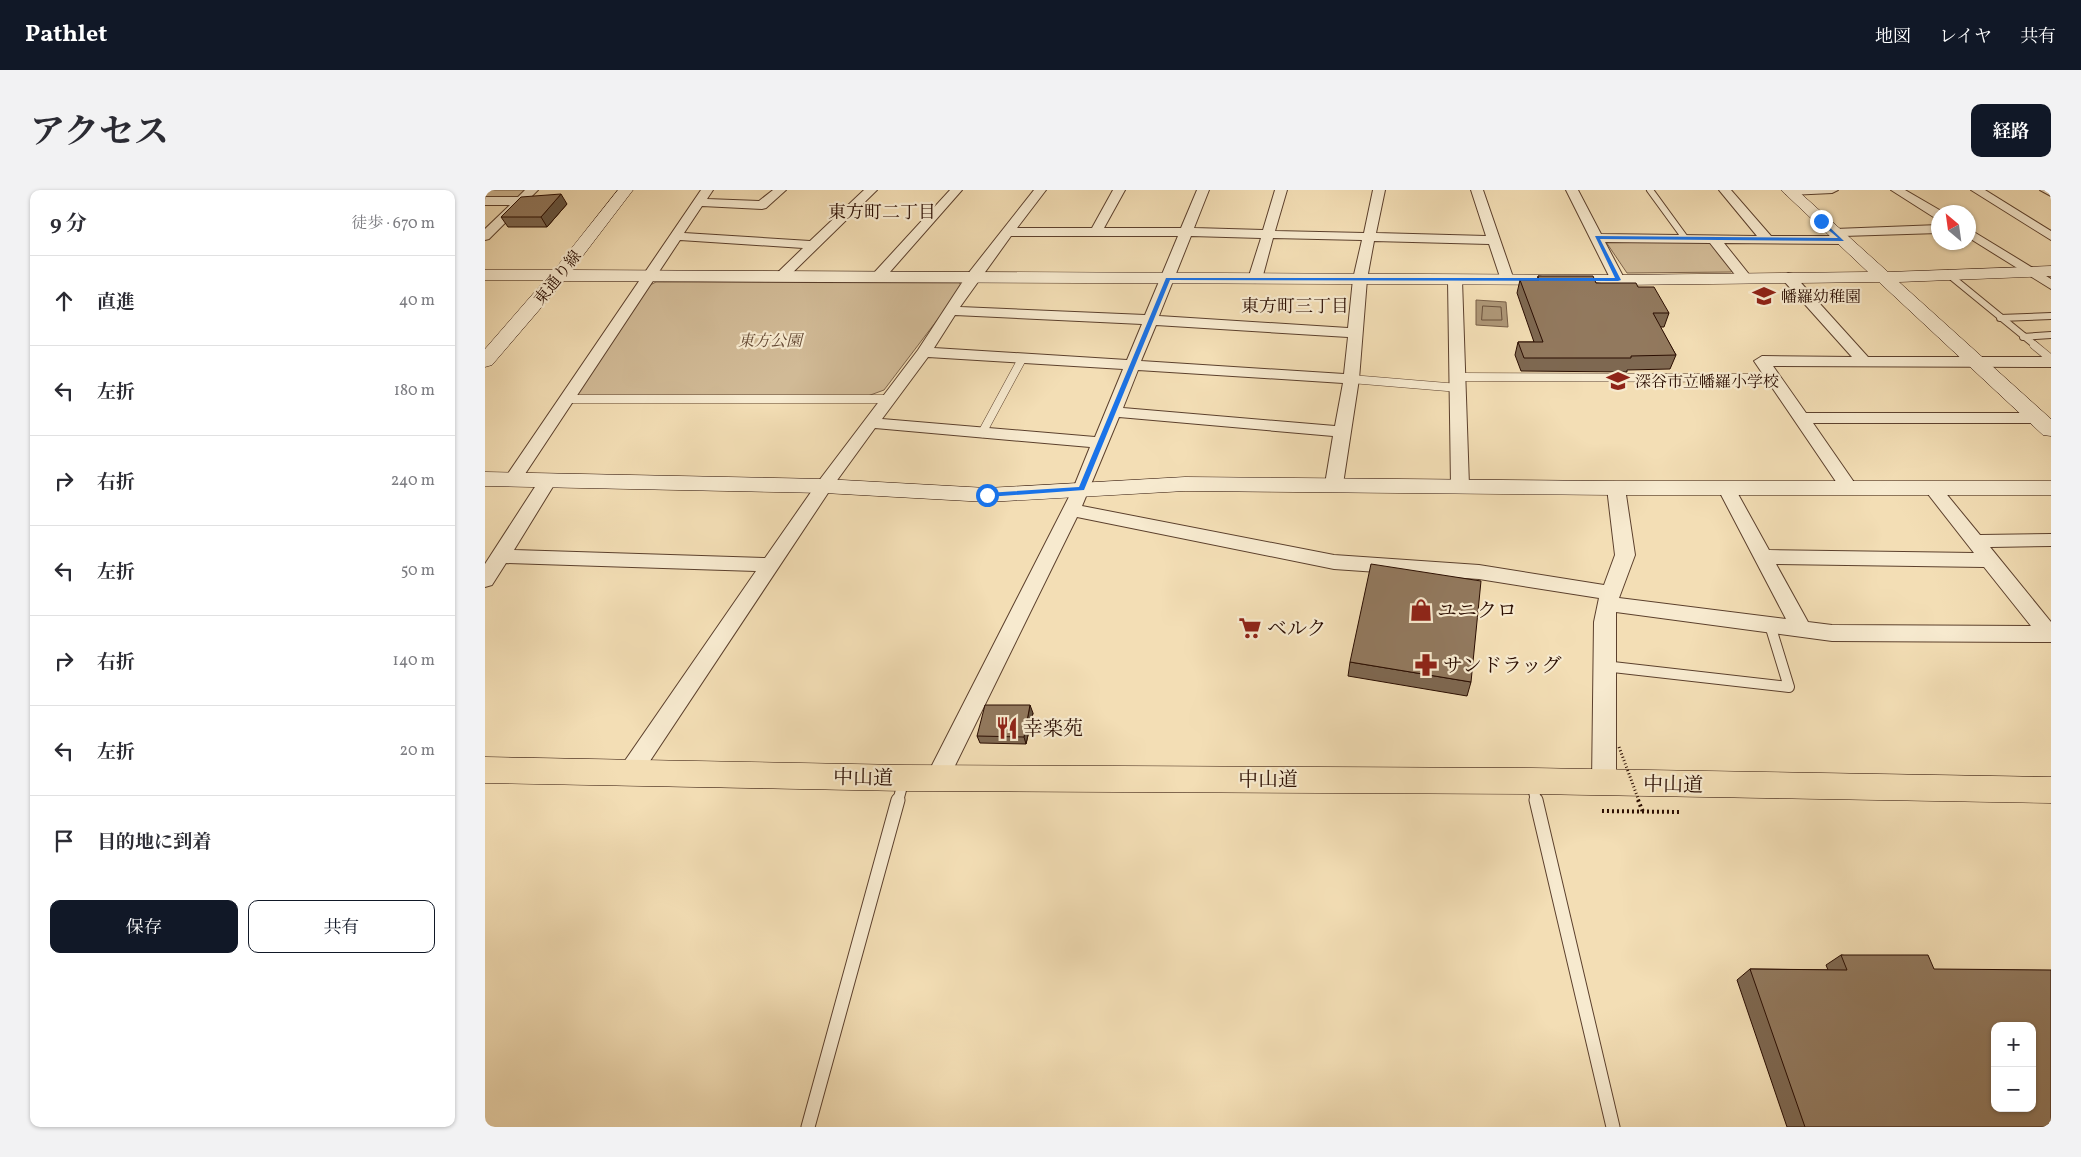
<!DOCTYPE html>
<html lang="ja">
<meta charset="utf-8">
<style>
body{margin:0;font-family:Vollkorn,"Noto Serif JP",serif;background:#f2f2f3;color:#2b2b33}
.controls{position:absolute;right:15px;bottom:15px;display:grid;overflow:hidden;border-radius:10px;box-shadow:0 1px 4px #0004}
.controls button{width:45px;height:45px;display:grid;place-items:center;padding:0;border:0;border-bottom:1px solid #e1e1e2;background:#fff;color:#2b2b33;font:25px sans-serif}
.compass{position:absolute;left:1446px;top:15px;width:45px;height:45px;border-radius:50%;background:#fff;box-shadow:0 1px 4px #0004;rotate:331deg}
.stop{position:absolute;width:15px;height:15px;margin:-11px;border:4px solid #1a73e8;border-radius:50%;background:#fff}
.stop.end{background:#1a73e8;border-color:#fff;box-shadow:0 1px 5px #0008}
.list{margin:0;padding:0;list-style:none}
h2{display:flex;justify-content:space-between;align-items:center;height:65px;margin:0;padding:0 20px;font-size:21px}
h2 small{font-size:16px;font-weight:400;color:#7c7c81}
.list li{display:grid;grid-template-columns:32px 1fr auto;gap:15px;align-items:center;box-sizing:border-box;height:90px;padding:0 20px;border-top:1px solid #e1e1e2}
.list b{display:block;font-size:19px;white-space:nowrap}
.list em{font-size:16px;font-style:normal;color:#7c7c81}
.actions{display:flex;gap:10px;padding:15px 20px}
.actions a{flex:1;padding:11px 0;border:1px solid #111827;border-radius:10px;text-align:center;font-size:18px;color:#111827}
.actions .main{background:#111827;color:#fff}
.icon{flex:none;width:28px;height:28px;fill:none;stroke:currentColor;stroke-width:2;stroke-linecap:round;stroke-linejoin:round}
.map{position:relative;flex:none;width:1566px;height:937px;overflow:hidden;border-radius:10px}
header{display:flex;align-items:center;gap:30px;box-sizing:border-box;height:70px;padding:0 25px;background:#111827;color:#fff}
header strong{font-size:24px}
nav{display:flex;gap:28px;margin-inline-start:auto;font-size:18px}
.intro{display:flex;align-items:center;justify-content:space-between;box-sizing:border-box;height:120px;padding:0 30px}
h1{margin:0;font-size:35px}
.button{padding:12px 22px;border-radius:10px;background:#111827;color:#fff;font-size:18px;font-weight:700}
main{display:flex;gap:30px;padding:0 30px}
aside{flex:1;background:#fff;border-radius:10px;box-shadow:0 1px 4px #0004}
.map>svg:first-child{display:block}
</style>
<header>
<strong>Pathlet</strong>
<nav><a>地図</a><a>レイヤ</a><a>共有</a></nav>
</header>
<div class="intro"><h1>アクセス</h1><a class="button">経路</a></div>
<main>
<aside>
<h2>9 分<small>徒歩 · 670 m</small></h2>
<ul class="list">
<li><svg class="icon" aria-label="ahead" viewBox="0 0 24 24"><path d="M12 20V5M6 11l6-6 6 6"/></svg><div><b>直進</b></div><em>40 m</em></li>
<li><svg class="icon" aria-label="left" viewBox="0 0 24 24"><path d="M17 20v-9H6M10 6l-5 5 5 5"/></svg><div><b>左折</b></div><em>180 m</em></li>
<li><svg class="icon" aria-label="right" viewBox="0 0 24 24"><path d="M7 20v-9h11M14 6l5 5-5 5"/></svg><div><b>右折</b></div><em>240 m</em></li>
<li><svg class="icon" aria-label="left" viewBox="0 0 24 24"><path d="M17 20v-9H6M10 6l-5 5 5 5"/></svg><div><b>左折</b></div><em>50 m</em></li>
<li><svg class="icon" aria-label="right" viewBox="0 0 24 24"><path d="M7 20v-9h11M14 6l5 5-5 5"/></svg><div><b>右折</b></div><em>140 m</em></li>
<li><svg class="icon" aria-label="left" viewBox="0 0 24 24"><path d="M17 20v-9H6M10 6l-5 5 5 5"/></svg><div><b>左折</b></div><em>20 m</em></li>
<li><svg class="icon" aria-label="arrive" viewBox="0 0 24 24"><path d="M6 21V4h12l-3 4 3 4H6"/></svg><div><b>目的地に到着</b></div></li>
</ul>
<div class="actions"><a class="main">保存</a><a>共有</a></div>
</aside>
<div class="map">
<svg width="1566" height="937" viewBox="0 0 1566 937">
<rect width="100%" height="100%" fill="#f3deb5"/>
<filter id="stains"><feTurbulence type="fractalNoise" baseFrequency=".004" numOctaves="4"/><feColorMatrix values="0 0 0 0 .2 0 0 0 0 .09 0 0 0 0 .02 0 0 0 .5 -.17"/></filter>
<radialGradient id="worn" r=".72"><stop offset=".6" stop-color="#630" stop-opacity="0"/><stop offset="1" stop-color="#630" stop-opacity=".3"/></radialGradient>
<path fill="#d1ba96" stroke="#7d634b" d="M 0,0 L 42,0 L 34,7 L 0,9 Z
M 1124,50 L 1223,51 L 1249,80 L 1246,82 L 1142,83 L 1121,52 Z
M 171,92 L 474,93 L 478,96 L 399,200 L 380,207 L 97,207 L 92,204 L 165,95 Z"/>
<path fill="#ae9777" stroke="#795f47" d="M 991,110 L 1021,112 L 1023,137 L 991,135 Z"/>
<g fill="none" stroke-linecap="round" stroke-linejoin="round">
<path stroke="#6c523c" stroke-width="1" d="M 998,116 L 1016,117 L 1017,130 L 997,130 Z"/>
<defs>
<path id="lane-far3" d="M 1165,0 L 1200,48
M 1463,84 L 1551,156
M 1515,128 L 1566,126
M 1538,147 L 1566,145"/>
<path id="lane-far2" d="M 1549,155 L 1566,169
M 973,187 L 1289,188
M 866,189 L 974,198
M 83,209 L 402,209
M 497,243 L 537,169"/>
<path id="lane-far1" d="M 1119,476 L 1304,497 L 1285,435
M 1047,592 L 1051,611
M 413,611 L 419,589"/>
<path id="lane" d="M 1051,610 L 1128,937
M 323,937 L 413,610"/>
<path id="street" d="M 40,0 L 53,0 L 4,49 L 0,50 L 0,39 L 25,15 L 0,15 L 0,7 L 33,7 Z
M 216,0 L 228,0 L 222,9 L 274,11 L 288,0 L 301,0 L 281,18 L 277,19 L 217,16 L 199,43 L 325,51 L 379,0 L 392,0 L 300,90 L 290,90 L 288,87 L 318,58 L 195,50 L 34,293 L 22,293 L 19,289 L 22,285 Z
M 465,0 L 477,0 L 397,91 L 387,91 L 385,88 L 387,85 Z
M 549,0 L 561,0 L 532,38 L 607,38 L 628,0 L 640,0 L 619,38 L 696,38 L 712,0 L 724,0 L 709,38 L 778,40 L 790,0 L 802,0 L 790,41 L 879,43 L 888,0 L 900,0 L 891,43 L 1001,46 L 986,0 L 998,0 L 1029,90 L 1027,93 L 1017,93 L 1004,54 L 889,51 L 882,89 L 874,189 L 858,294 L 855,298 L 843,298 L 840,294 L 848,246 L 634,227 L 597,316 L 849,365 L 994,375 L 1119,395 L 1130,365 L 1122,298 L 1125,294 L 1137,294 L 1140,298 L 1150,365 L 1134,408 L 1301,429 L 1233,299 L 1236,295 L 1248,295 L 1284,360 L 1489,363 L 1439,299 L 1442,295 L 1454,295 L 1495,345 L 1566,344 L 1566,356 L 1505,357 L 1566,432 L 1566,452 L 1347,451 L 1131,422 L 1131,593 L 1127,600 L 1119,603 L 1111,600 L 1107,593 L 1109,432 L 1114,408 L 994,389 L 849,379 L 592,327 L 461,594 L 453,597 L 445,594 L 441,587 L 588,299 L 605,257 L 390,238 L 345,300 L 153,589 L 145,592 L 137,589 L 133,582 L 137,575 L 271,381 L 21,373 L 7,395 L 0,397 L 0,374 L 57,286 L 69,286 L 72,290 L 29,360 L 280,368 L 333,292 L 433,160 L 482,85 ZM 526,46 L 693,46 L 660,125 L 475,117 ZM 706,46 L 776,48 L 763,89 L 770,93 L 777,89 L 788,48 L 877,50 L 868,89 L 863,138 L 674,126 ZM 470,125 L 657,134 L 642,170 L 449,158 ZM 671,135 L 863,147 L 859,184 L 656,171 ZM 443,167 L 638,179 L 610,247 L 397,229 ZM 653,180 L 858,193 L 850,236 L 638,218 ZM 1291,374 L 1499,377 L 1546,436 L 1347,435 L 1323,432 Z
M 1081,0 L 1093,0 L 1116,44 L 1272,46 L 1234,0 L 1246,0 L 1286,46 L 1348,46 L 1344,43 L 1350,39 L 1454,35 L 1454,43 L 1358,46 L 1363,50 L 1357,54 L 1239,53 L 1267,88 L 1260,92 L 1255,91 L 1225,53 L 1120,52 L 1140,90 L 1133,94 L 1126,90 Z
M 1301,0 L 1353,0 L 1347,3 L 1305,5 L 1301,4 Z
M 1406,0 L 1420,0 L 1458,22 L 1454,22 L 1454,28 L 1450,28 Z
M 1486,0 L 1500,0 L 1566,41 L 1566,50 Z
M 1555,0 L 1566,0 L 1566,6 Z
M 1484,39 L 1566,89 L 1566,99 L 1484,48 Z
M 1303,83 L 1308,84 L 1383,167 L 1566,167 L 1566,177 L 1288,176 L 1321,223 L 1553,223 L 1561,228 L 1553,233 L 1328,233 L 1373,298 L 1370,302 L 1358,302 L 1269,171 L 1277,166 L 1367,167 L 1298,90 L 1296,87 Z
M 970,86 L 977,90 L 984,296 L 981,300 L 969,300 L 966,296 L 963,90 Z"/>
<path id="secondary" d="M 133,0 L 148,0 L 87,80 L 1133,85 L 1383,82 L 1296,0 L 1312,0 L 1403,82 L 1566,76 L 1566,86 L 1414,92 L 1566,229 L 1566,246 L 1558,245 L 1394,92 L 1133,95 L 79,91 L 7,175 L 0,177 L 0,159 L 60,90 L 0,90 L 0,80 L 69,80 Z
M 0,282 L 339,289 L 502,298 L 700,287 L 1131,291 L 1566,291 L 1566,305 L 1131,305 L 700,301 L 502,312 L 339,303 L 0,296 Z"/>
<path id="highway" d="M 0,567 L 419,575 L 1047,578 L 1566,587 L 1566,613 L 1047,604 L 419,601 L 0,593 Z"/>
</defs>
<use href="#lane-far3" stroke="#5c402d" stroke-width="8"/>
<use href="#lane-far2" stroke="#5c402d" stroke-width="9"/>
<use href="#lane-far1" stroke="#5c402d" stroke-width="12"/>
<use href="#lane" stroke="#5c402d" stroke-width="15"/>
<use href="#street" stroke="#5c402d" stroke-width="2"/>
<use href="#secondary" stroke="#290c00" stroke-width="1"/>
<use href="#highway" stroke="#290c00" stroke-width="1"/>
<path stroke="#290c00" stroke-width="4" stroke-dasharray="2 3" stroke-linecap="butt" d="M 1117,621 L 1194,622"/>
<use href="#lane-far3" stroke="#f7eacf" stroke-width="6"/>
<use href="#lane-far2" stroke="#f7eacf" stroke-width="8"/>
<use href="#lane-far1" stroke="#f7eacf" stroke-width="10"/>
<use href="#lane" stroke="#f7eacf" stroke-width="13"/>
<use href="#street" fill="#f7eacf" fill-rule="evenodd"/>
<use href="#secondary" fill="#f7eacf" fill-rule="evenodd"/>
<use href="#highway" fill="#f3deb5" fill-rule="evenodd"/>
<path stroke="#290c00" stroke-width="3" stroke-dasharray="1 2.5" stroke-linecap="butt" d="M 1134,557 L 1154,611"/>
<path stroke="#290c00" stroke-width="4" stroke-dasharray="2 3" stroke-linecap="butt" d="M 1153,610 L 1158,622"/>
</g>
<path fill="#7e6851" stroke="#290c00" d="M 82,14 L 62,37 L 23,37 L 16,27 Z
M 1053,86 L 1111,93 L 1153,97 L 1184,123 L 1179,137 L 1175,137 L 1191,165 L 1185,179 L 1142,180 L 1142,182 L 1036,181 L 1030,165 L 1033,152 L 1049,152 L 1032,103 L 1035,90 L 1052,90 Z
M 865,472 L 986,492 L 982,506 L 863,486 Z
M 548,523 L 541,554 L 495,553 L 492,546 Z
M 1356,765 L 1449,779 L 1566,937 L 1302,937 L 1252,790 L 1265,779 L 1343,780 L 1341,775 Z"/>
<path fill="#665542" stroke="#290c00" d="M 76,4 L 82,14 L 62,37 L 56,27 Z
M 545,515 L 548,523 L 541,554 L 539,547 Z"/>
<path fill="#92795e" stroke="#290c00" fill-rule="evenodd" d="M 76,4 L 56,27 L 16,27 L 36,7 Z
M 1053,86 L 1108,86 L 1111,93 L 1151,93 L 1153,97 L 1169,97 L 1184,123 L 1168,123 L 1191,165 L 1146,166 L 1146,168 L 1039,168 L 1033,152 L 1058,152 L 1035,90 L 1054,90 Z
M 886,374 L 996,391 L 986,492 L 865,472 Z
M 500,515 L 545,515 L 539,547 L 492,546 Z
M 1356,765 L 1443,765 L 1449,779 L 1566,780 L 1566,937 L 1320,937 L 1265,779 L 1362,780 ZM 1510,836 L 1547,836 L 1547,918 L 1510,918 Z"/>
<path fill="#1a73e8" d="M 1337,30 L 1359,51 L 1115,49 L 1136,90 L 1133,91 L 685,90 L 599,300 L 502,307 L 499,305 L 502,303 L 594,297 L 681,88 L 1130,88 L 1110,46 L 1353,48 L 1333,31 Z"/>
<defs>
<symbol id="school-bare" viewBox="-9 -9 18 18"><path d="M0-5L7-2L0 1L-7-2ZM-4 1L0 2.5L4 1V4Q0 6-4 4Z" fill="#8f2418" stroke="#f7eacf" stroke-width="2.5" paint-order="stroke"/></symbol>
<symbol id="shop-bare" viewBox="-9 -9 18 18"><path d="M-5-2.5h2.3a2.7 3.5 0 0 1 5.4 0H5L5.5 6h-11ZM-1.5-2.5h3a1.5 2.3 0 0 0-3 0Z" fill="#8f2418" stroke="#f7eacf" stroke-width="2.5" paint-order="stroke"/></symbol>
<symbol id="supermarket-bare" viewBox="-9 -9 18 18"><path d="M-6-5.5h2.5l.6 2H6L4.5 2H-2.5L-4.4-4H-6ZM-1.5 3.2a1.3 1.3 0 1 0 .1 0ZM3 3.2a1.3 1.3 0 1 0 .1 0Z" fill="#8f2418" stroke="#f7eacf" stroke-width="2.5" paint-order="stroke"/></symbol>
<symbol id="pharmacy-bare" viewBox="-9 -9 18 18"><path d="M-2-6h4v4h4v4h-4v4h-4v-4h-4v-4h4Z" fill="#8f2418" stroke="#f7eacf" stroke-width="2.5" paint-order="stroke"/></symbol>
<symbol id="restaurant-bare" viewBox="-9 -9 18 18"><path d="M-5-6h1v4h1v-4h1v4h1v-4h1v5L-1.5 .5V6h-2V.5L-5-1ZM5-6V6H3V1.5H1.5Q1.5-4 5-6Z" fill="#8f2418" stroke="#f7eacf" stroke-width="2.5" paint-order="stroke"/></symbol>
</defs>
<g fill-rule="evenodd">
<use href="#school-bare" x="1263" y="90" width="32" height="32"/>
<use href="#school-bare" x="1117" y="175" width="32" height="32"/>
<use href="#shop-bare" x="920" y="404" width="32" height="32"/>
<use href="#supermarket-bare" x="749" y="422" width="32" height="32"/>
<use href="#pharmacy-bare" x="925" y="459" width="32" height="32"/>
<use href="#restaurant-bare" x="506" y="522" width="32" height="32"/>
</g>
<g text-anchor="middle" stroke-width="4.5" stroke-linejoin="round" paint-order="stroke">
<g font-size="16" fill="#290c00" stroke="#f7eacf">
<text transform="translate(72 87) rotate(-51)" y="6">東通り線</text>
</g>
<g font-size="16" fill="#290c00" stroke="#f7eacf" text-anchor="start">
<text x="1296" y="112">幡羅幼稚園</text>
<text x="1150" y="197">深谷市立幡羅小学校</text>
</g>
<g font-size="16" font-style="italic" fill="#644934" stroke="#f7eacf">
<text x="285" y="156">東方公園</text>
</g>
<g font-size="18" fill="#290c00" stroke="#f7eacf">
<text x="397" y="28">東方町二丁目</text>
<text x="810" y="122">東方町三丁目</text>
</g>
<g font-size="20" fill="#290c00" stroke="#f7eacf" text-anchor="start">
<text x="952" y="427">ユニクロ</text>
<text x="782" y="445">ベルク</text>
<text x="958" y="482">サンドラッグ</text>
<text x="538" y="545">幸楽苑</text>
</g>
<g font-size="20" fill="#290c00" stroke="#f7eacf">
<text transform="translate(378 587) rotate(1)" y="7">中山道</text>
<text x="783" y="596">中山道</text>
<text transform="translate(1188 594) rotate(1)" y="7">中山道</text>
</g>
</g>
<rect width="100%" height="100%" filter="url(#stains)"/>
<rect width="100%" height="100%" fill="url(#worn)"/>
</svg>
<div class="controls">
<button>+</button>
<button>−</button>
</div>
<svg class="compass" viewBox="-18 -18 36 36"><path d="M0-13l5 13h-10z" fill="#e53935"/><path d="M0 13l5-13h-10z" fill="#7c7c81"/></svg>
<div class="stop" style="left:502px;top:305px"></div>
<div class="stop end" style="left:1336px;top:31px"></div>
</div>
</main>
